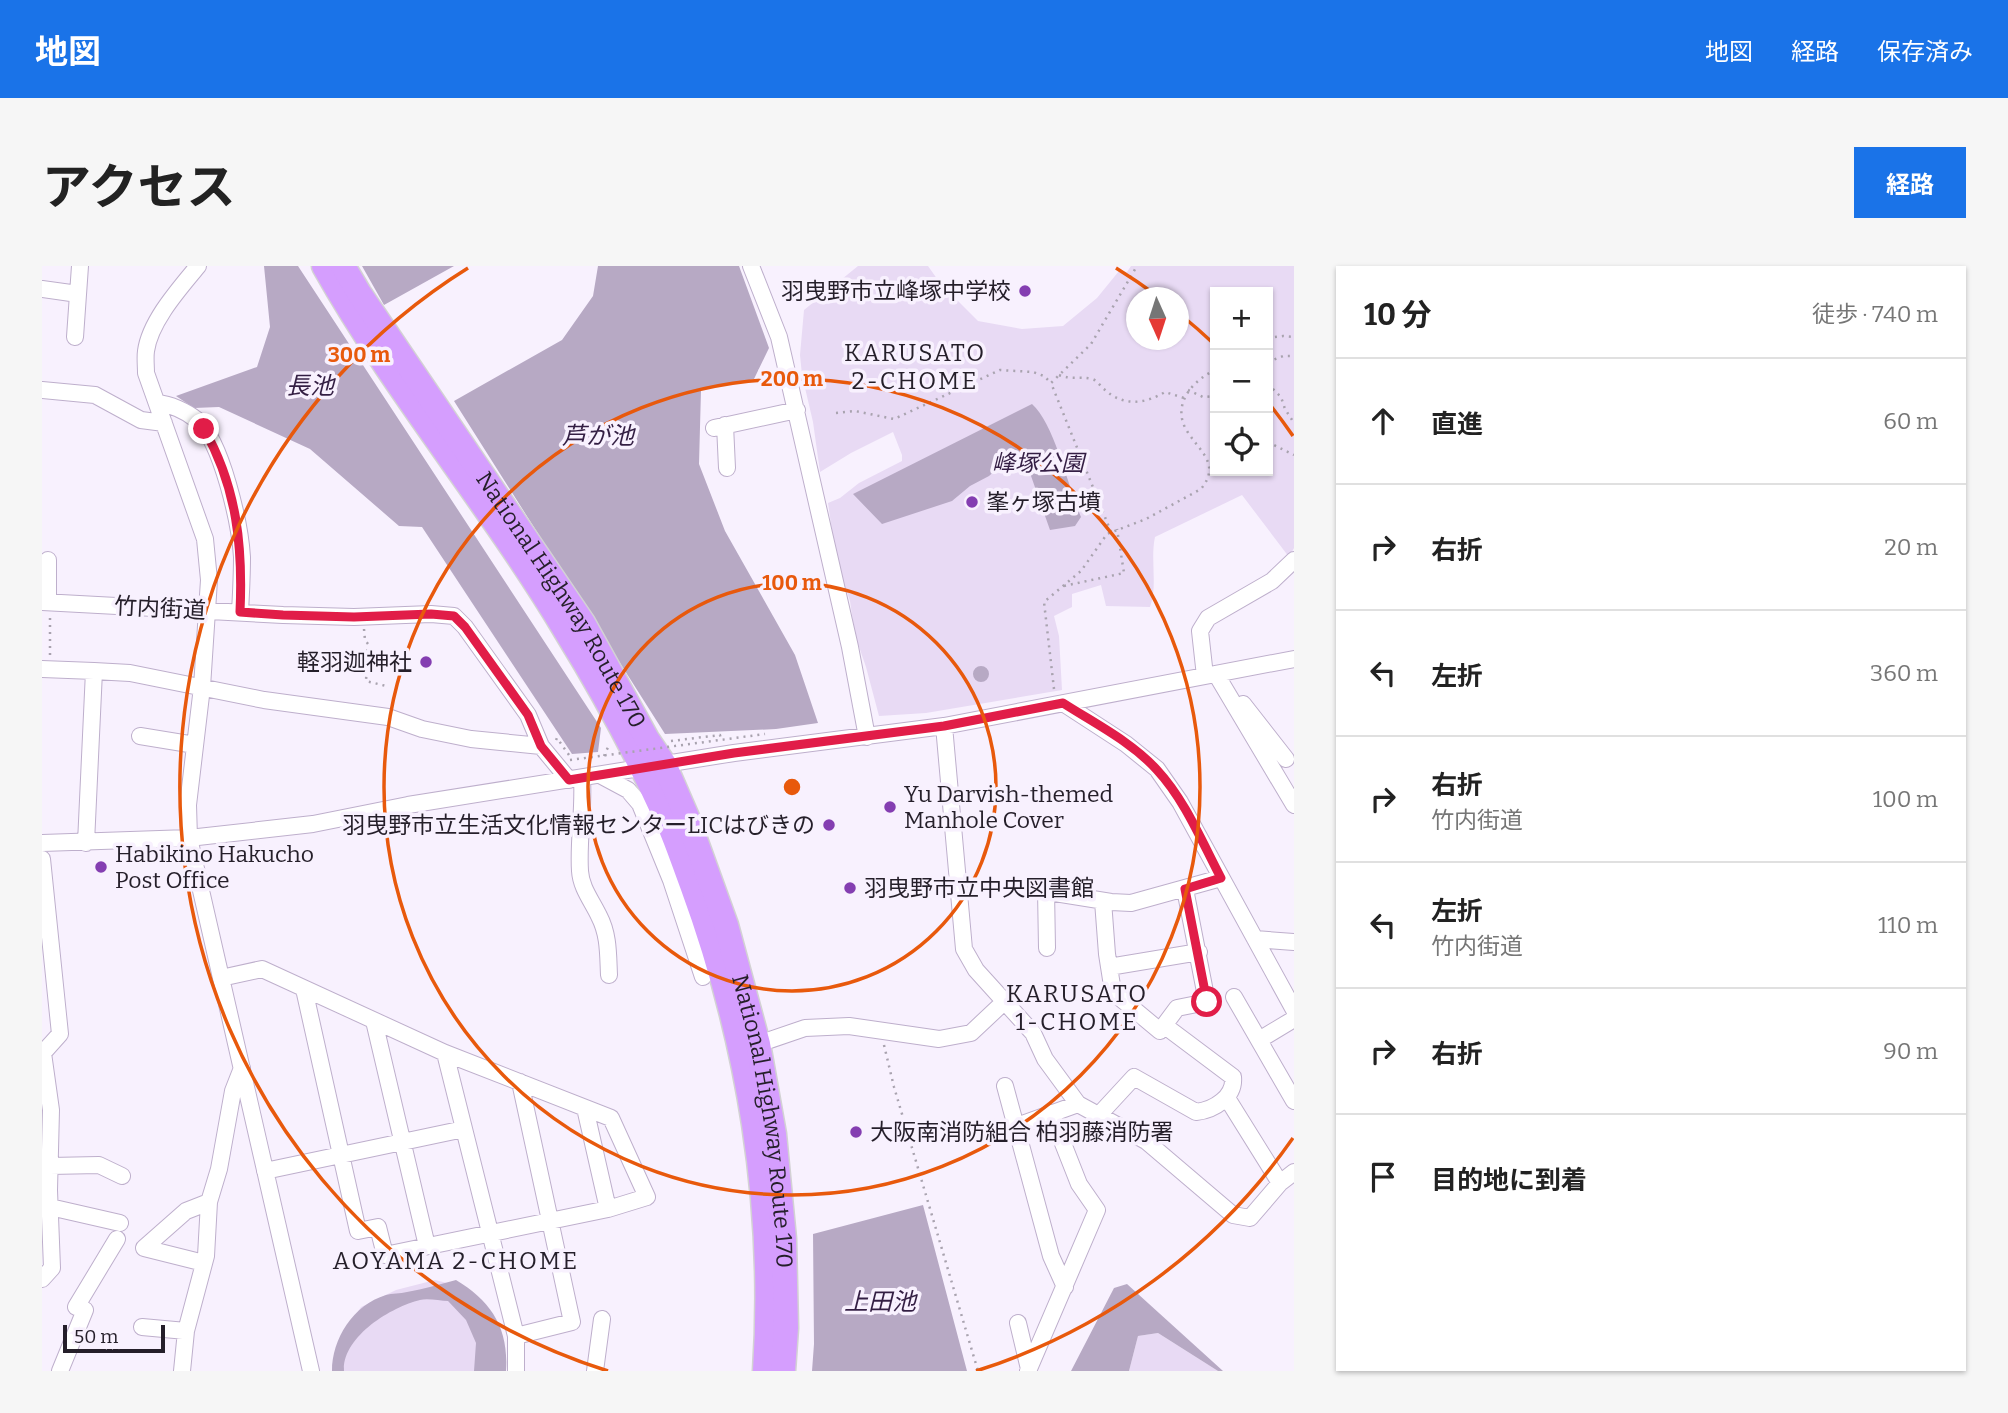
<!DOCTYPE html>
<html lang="ja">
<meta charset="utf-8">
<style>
body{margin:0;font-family:Bitter,"Noto Sans JP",serif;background:#f6f6f6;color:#222}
.controls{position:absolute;right:21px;top:21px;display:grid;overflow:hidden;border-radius:0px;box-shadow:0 2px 5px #0004}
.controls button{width:63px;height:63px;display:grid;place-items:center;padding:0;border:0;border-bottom:2px solid #e0e0e0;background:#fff;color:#222;font:35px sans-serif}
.compass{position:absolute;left:1084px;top:21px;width:63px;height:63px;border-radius:50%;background:#fff;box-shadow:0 2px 5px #0004;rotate:177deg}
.scale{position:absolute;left:21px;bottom:18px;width:102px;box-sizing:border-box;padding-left:7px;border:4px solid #251f2a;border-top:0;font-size:19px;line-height:24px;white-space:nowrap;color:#251f2a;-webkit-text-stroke:5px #f8f1fe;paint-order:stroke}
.stop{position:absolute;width:21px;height:21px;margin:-16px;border:5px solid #e11d48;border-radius:50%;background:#fff}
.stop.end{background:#e11d48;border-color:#fff;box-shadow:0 2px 7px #0008}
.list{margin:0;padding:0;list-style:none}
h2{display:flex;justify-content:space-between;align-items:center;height:91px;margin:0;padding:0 28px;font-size:30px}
h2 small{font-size:23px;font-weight:400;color:#767676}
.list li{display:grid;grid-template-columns:46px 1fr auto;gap:21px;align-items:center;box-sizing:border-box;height:126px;padding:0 28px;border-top:2px solid #e0e0e0}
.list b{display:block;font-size:26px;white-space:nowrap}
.list p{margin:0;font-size:23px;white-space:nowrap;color:#767676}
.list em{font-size:23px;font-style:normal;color:#767676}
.icon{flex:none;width:38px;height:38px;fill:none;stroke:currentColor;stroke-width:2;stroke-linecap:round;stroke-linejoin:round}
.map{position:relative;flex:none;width:1252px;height:1105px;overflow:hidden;border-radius:0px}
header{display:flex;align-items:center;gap:42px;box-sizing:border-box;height:98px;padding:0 35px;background:#1a73e8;color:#fff}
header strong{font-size:33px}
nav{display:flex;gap:38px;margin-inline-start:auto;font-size:24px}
.intro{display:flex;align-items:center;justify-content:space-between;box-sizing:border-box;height:168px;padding:0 42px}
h1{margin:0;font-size:49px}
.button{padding:18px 32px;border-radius:0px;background:#1a73e8;color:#fff;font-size:24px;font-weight:700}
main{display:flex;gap:42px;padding:0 42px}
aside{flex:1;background:#fff;border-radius:0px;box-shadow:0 2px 5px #0004}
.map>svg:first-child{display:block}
</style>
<header>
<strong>地図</strong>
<nav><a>地図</a><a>経路</a><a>保存済み</a></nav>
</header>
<div class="intro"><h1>アクセス</h1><a class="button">経路</a></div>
<main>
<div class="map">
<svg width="1252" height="1105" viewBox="0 0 1252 1105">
<rect width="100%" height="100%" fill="#f8f1fe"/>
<path fill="#e8daf4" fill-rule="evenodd" d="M 816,0 L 886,0 L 898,17 L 936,55 L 980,63 L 1021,60 L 1055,32 L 1077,5 L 1085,6 L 1089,0 L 1252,0 L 1252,282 L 1247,291 L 1200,229 L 1113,271 C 1108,294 1116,319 1108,341 L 1064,340 L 1059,319 L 1030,328 L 1030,341 L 1012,350 L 1017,370 L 1020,424 L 884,447 L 837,450 L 824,401 L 813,369 L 808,335 L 794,293 L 786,237 L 798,232 L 817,217 L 860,195 L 860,189 L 851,166 L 809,187 L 778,206 L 771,156 L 760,109 L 758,89 L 762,44 ZM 1173,26 L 1226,26 L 1226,205 L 1173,205 ZM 1094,32 L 1136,32 L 1136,74 L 1094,74 Z
M 393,1014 L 417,1020 L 436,1049 L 441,1105 L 301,1105 L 300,1070 L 319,1041 L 354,1024 Z
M 1116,1067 L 1176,1105 L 1087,1105 L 1096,1070 Z"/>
<path fill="#b7a9c4" d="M 222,0 L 256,0 L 559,462 L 556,486 L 530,488 L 380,261 L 357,260 L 268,183 L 177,141 L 152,142 L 134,130 L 215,101 L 228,61 Z
M 320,0 L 412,0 L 342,39 Z
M 556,0 L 697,0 L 727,82 L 712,113 L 659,124 L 657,198 L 683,265 L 753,389 L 776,457 L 734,463 L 623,468 L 412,135 L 520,74 L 551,30 Z
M 990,138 C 1013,159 1026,221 1039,251 L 1033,260 L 1008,264 L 982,190 L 974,186 L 947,210 L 928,220 L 910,235 L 840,258 L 811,228 Z
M931 408a8 8 0 1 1 16 0a8 8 0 1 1-16 0Z
M 881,939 L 925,1105 L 770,1105 L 772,1078 L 771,968 Z
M 414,1014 C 449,1035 467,1062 464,1105 L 432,1105 L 434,1077 L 424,1054 L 406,1035 C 398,1035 386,1032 378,1034 C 349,1041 300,1071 302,1105 L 290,1105 C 290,1073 311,1039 344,1029 C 350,1027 358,1028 365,1026 C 382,1023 398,1018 414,1014 Z
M 1085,1018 L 1181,1105 L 1176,1105 L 1116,1067 L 1096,1070 L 1087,1105 L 1029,1105 L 1072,1022 Z"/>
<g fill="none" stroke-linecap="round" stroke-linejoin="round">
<defs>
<path id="minor" d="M 156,0 C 138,22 108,55 104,85 C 103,92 104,100 104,107 L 163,273 L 167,314 L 160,421 L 146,539 L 147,572 L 269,1105
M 709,0 L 737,71 L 808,381 L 825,471
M 0,23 L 36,28
M 33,71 L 38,0
M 0,124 L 53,129 L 99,154 L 122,157
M 115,137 C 128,138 144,145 155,154 C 180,176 198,258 200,291 C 200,309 199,328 198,346
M 683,159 L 685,202
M 672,162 L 755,144
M 0,336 L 241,349 L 312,351 L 389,348 L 412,350 L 423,361 L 486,449 L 499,480 L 527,514
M 6,336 L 6,294
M 0,403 L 52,405 L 44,577
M 52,405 L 88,407 L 222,434 L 346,451 L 380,463 L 429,473 L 499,480
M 1174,408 L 1252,539
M 1163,410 L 1158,365 L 1166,352 L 1230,315 L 1252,294
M 1021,437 L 1084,478 L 1115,503 L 1138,536 L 1252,744
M 1201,438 L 1244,493
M 902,460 L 922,683 L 934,704 L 991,767 L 1003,793 L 1036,838 L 1104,875 L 1191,949 L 1208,952 L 1238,917 L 1252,906
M 98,470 L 153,479
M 558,509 L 586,524 L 598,538 L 629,614 L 661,711
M 540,512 C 542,543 536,575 538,605 C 539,622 550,635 557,650 C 567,669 566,689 567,709
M 0,577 L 147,572 L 271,558 L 366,539 L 692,487 L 902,460 L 1252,393
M 0,593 L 18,768 L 1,787 L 9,844 L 7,924 L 10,1002 L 0,1013
M 988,623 L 1069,636 L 1089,637 L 1179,612
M 1004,624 L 1005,682
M 1061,635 L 1065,688 L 1071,726 L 1118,765 L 1135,742 L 1165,736 L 1143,623
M 1213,673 L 1252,676
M 1067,701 L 1157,686
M 179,712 L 220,703 L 403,787 L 569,852 L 605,931 L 566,943 L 343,989 L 336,961 L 316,965 L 262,723
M 1192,731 L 1252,835
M 332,755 L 385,980
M 1217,774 L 1252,753
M 716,778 L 763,762 L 807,760 L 897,773 L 929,767 L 963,735
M 403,787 L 474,1070 L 474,1105
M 963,820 L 1009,990 L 1023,1021
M 1185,832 L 1238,917
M 543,842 L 566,943
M 1056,850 L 1092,811 L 1154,846 C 1172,844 1193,831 1191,811 L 1123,760
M 975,860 L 1036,838
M 8,900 L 57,899 L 80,910
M 223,905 L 422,863
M 8,941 L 78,957
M 102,982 L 144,945 L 167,936
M 102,982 L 162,997
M 976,1057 L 987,1103
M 100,1061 L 144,1065
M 474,1070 L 530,1056 L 478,816
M 18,1105 L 43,1044 L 34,1041 L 75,973
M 140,1105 L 144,1065 L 164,990 L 167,936 L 177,903 L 191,825 L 200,802
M 553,1105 L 560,1053
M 986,1105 L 1055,944 L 1037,918 L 1009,847"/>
<g id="highway">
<path d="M 282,0 C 354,128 450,241 525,367 C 562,427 597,492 626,556 C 635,576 642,598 650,619 C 707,774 734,940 723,1105"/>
<path id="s1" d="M 301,0 L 317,27 L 541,357 L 605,473 L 622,498 L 645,551 L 684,659 L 716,778 L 732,868 L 742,973 L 744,1062 L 741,1105"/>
</g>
</defs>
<use href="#minor" stroke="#beafcc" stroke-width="18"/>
<use href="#highway" stroke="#d3d2d4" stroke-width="27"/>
<path stroke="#a9a3af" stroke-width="2.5" stroke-dasharray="2 5" stroke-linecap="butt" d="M 1226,72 L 1241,70 L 1252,71
M 1226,96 L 1241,90 L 1252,90
M 1017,109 C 1029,114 1038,110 1050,113 C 1055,114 1058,120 1062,123 C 1081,141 1103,138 1123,126 L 1142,132
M 1226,118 L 1239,131 L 1243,143 L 1252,157
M 1146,124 L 1161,131 L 1173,130
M 794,147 L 813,145 L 852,153 L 958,104 L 991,106 L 1002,110 L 1009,117
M 1226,176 L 1252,189
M 1069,266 L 1009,117 L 1049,78 L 1095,0
M 1022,320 L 1082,307 L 1075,263
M 322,363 L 323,374 L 326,378 L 324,415 L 344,420
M 8,389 L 8,351
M 1012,423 L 1002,336 L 1039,305 L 1065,268 L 1104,253 L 1159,223 C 1179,198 1158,186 1145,165 C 1129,139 1150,115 1173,104
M 514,474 L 515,472 L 527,489
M 629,475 L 678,469 L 679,474
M 562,490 L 567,479
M 842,779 L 852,821 L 936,1105"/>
<use href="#minor" stroke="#fff" stroke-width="16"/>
<use href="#highway" stroke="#d59efe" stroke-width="24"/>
<path stroke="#a9a3af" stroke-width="2.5" stroke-dasharray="2 5" stroke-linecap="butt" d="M 528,494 L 723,468"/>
</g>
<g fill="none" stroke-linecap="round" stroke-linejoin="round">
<path stroke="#e11d48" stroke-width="9" d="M 162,163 C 195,221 201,281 198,346 L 241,349 L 312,351 L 389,348 L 412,350 L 423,361 L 486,449 L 499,480 L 527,514 L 692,487 L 902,460 L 1021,437 C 1052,457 1090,476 1115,504 C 1143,534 1160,576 1179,612 L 1143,623 L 1165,736"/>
</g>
<g fill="none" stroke="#e8590c" stroke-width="3.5">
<circle cx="750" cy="521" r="204"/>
<circle cx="750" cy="521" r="408"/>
<path d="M1251 872A612 612 0 0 1 934 1105M566 1105A612 612 0 0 1 426 2M1074 2A612 612 0 0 1 1114 29M1139 49A612 612 0 0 1 1171 77M1229 140A612 612 0 0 1 1251 170"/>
</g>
<g fill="#843eb1" stroke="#f8f1fe" stroke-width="2.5">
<circle cx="983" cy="25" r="7"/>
<circle cx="930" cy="236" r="7"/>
<circle cx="384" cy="396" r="7"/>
<circle cx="848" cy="541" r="7"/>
<circle cx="787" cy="559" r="7"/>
<circle cx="59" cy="601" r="7"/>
<circle cx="808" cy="622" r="7"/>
<circle cx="814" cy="866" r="7"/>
</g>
<g text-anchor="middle" stroke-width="7" stroke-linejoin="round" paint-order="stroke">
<g font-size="23" fill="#251f2a" stroke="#f8f1fe" text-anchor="start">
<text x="969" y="33" text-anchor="end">羽曳野市立峰塚中学校</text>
<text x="944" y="244">峯ヶ塚古墳</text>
<text x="370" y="404" text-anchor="end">軽羽迦神社</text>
<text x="862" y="536">Yu Darvish-themed<tspan x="862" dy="26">Manhole Cover</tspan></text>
<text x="773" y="567" text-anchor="end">羽曳野市立生活文化情報センターLICはびきの</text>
<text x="73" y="596">Habikino Hakucho<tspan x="73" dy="26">Post Office</tspan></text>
<text x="822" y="630">羽曳野市立中央図書館</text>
<text x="828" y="874">大阪南消防組合 柏羽藤消防署</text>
</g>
<g font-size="23" font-style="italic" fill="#341e44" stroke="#f8f1fe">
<text x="996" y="205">峰塚公園</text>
</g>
<g font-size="23" fill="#251f2a" stroke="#f8f1fe">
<text dy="8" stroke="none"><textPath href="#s1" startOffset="399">National Highway Route 170</textPath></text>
<text transform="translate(118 342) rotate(3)" y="8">竹内街道</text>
<text dy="8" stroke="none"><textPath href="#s1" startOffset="966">National Highway Route 170</textPath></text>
</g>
<g font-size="24" letter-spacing="2" fill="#251f2a" stroke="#f8f1fe">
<text x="873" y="95">KARUSATO<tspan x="873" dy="28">2-CHOME</tspan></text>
<text x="1035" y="736">KARUSATO<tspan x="1035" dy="28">1-CHOME</tspan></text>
<text x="414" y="1003">AOYAMA 2-CHOME</text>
</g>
<g font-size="24" font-style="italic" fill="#331e43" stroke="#f8f1fe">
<text x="268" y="128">長池</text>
<text x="556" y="178">芦が池</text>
<text x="838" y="1044">上田池</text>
</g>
</g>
<circle cx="750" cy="521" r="10" fill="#e8590c" stroke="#f8f1fe" stroke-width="3.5"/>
<g font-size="21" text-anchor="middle" font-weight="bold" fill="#e8590c" stroke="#f8f1fe" stroke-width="7" stroke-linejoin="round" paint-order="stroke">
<text x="317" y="96">300 m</text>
<text x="750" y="120">200 m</text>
<text x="750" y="324">100 m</text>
</g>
</svg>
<div class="controls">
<button>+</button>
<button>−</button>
<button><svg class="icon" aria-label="locate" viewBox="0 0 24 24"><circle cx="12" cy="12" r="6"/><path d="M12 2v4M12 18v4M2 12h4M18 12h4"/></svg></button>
</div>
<svg class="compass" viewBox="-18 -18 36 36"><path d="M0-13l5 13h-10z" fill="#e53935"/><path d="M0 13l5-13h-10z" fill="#767676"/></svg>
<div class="scale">50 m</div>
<div class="stop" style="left:1165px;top:736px"></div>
<div class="stop end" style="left:162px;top:163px"></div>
</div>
<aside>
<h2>10 分<small>徒歩 · 740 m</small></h2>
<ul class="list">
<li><svg class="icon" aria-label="ahead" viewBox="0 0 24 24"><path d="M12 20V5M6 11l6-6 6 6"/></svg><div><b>直進</b></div><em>60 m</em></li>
<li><svg class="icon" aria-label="right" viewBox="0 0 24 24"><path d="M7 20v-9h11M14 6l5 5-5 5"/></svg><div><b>右折</b></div><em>20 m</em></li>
<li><svg class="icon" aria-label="left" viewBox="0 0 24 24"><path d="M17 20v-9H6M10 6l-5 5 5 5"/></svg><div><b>左折</b></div><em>360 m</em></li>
<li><svg class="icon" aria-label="right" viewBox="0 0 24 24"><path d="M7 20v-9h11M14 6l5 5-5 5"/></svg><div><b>右折</b><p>竹内街道</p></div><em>100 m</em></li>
<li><svg class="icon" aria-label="left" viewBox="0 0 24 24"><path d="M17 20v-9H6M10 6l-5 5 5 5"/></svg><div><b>左折</b><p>竹内街道</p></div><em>110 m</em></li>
<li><svg class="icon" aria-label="right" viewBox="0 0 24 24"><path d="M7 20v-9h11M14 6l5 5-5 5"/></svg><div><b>右折</b></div><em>90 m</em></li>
<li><svg class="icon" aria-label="arrive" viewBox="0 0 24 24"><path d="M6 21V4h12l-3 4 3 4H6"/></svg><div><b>目的地に到着</b></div></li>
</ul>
</aside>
</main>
